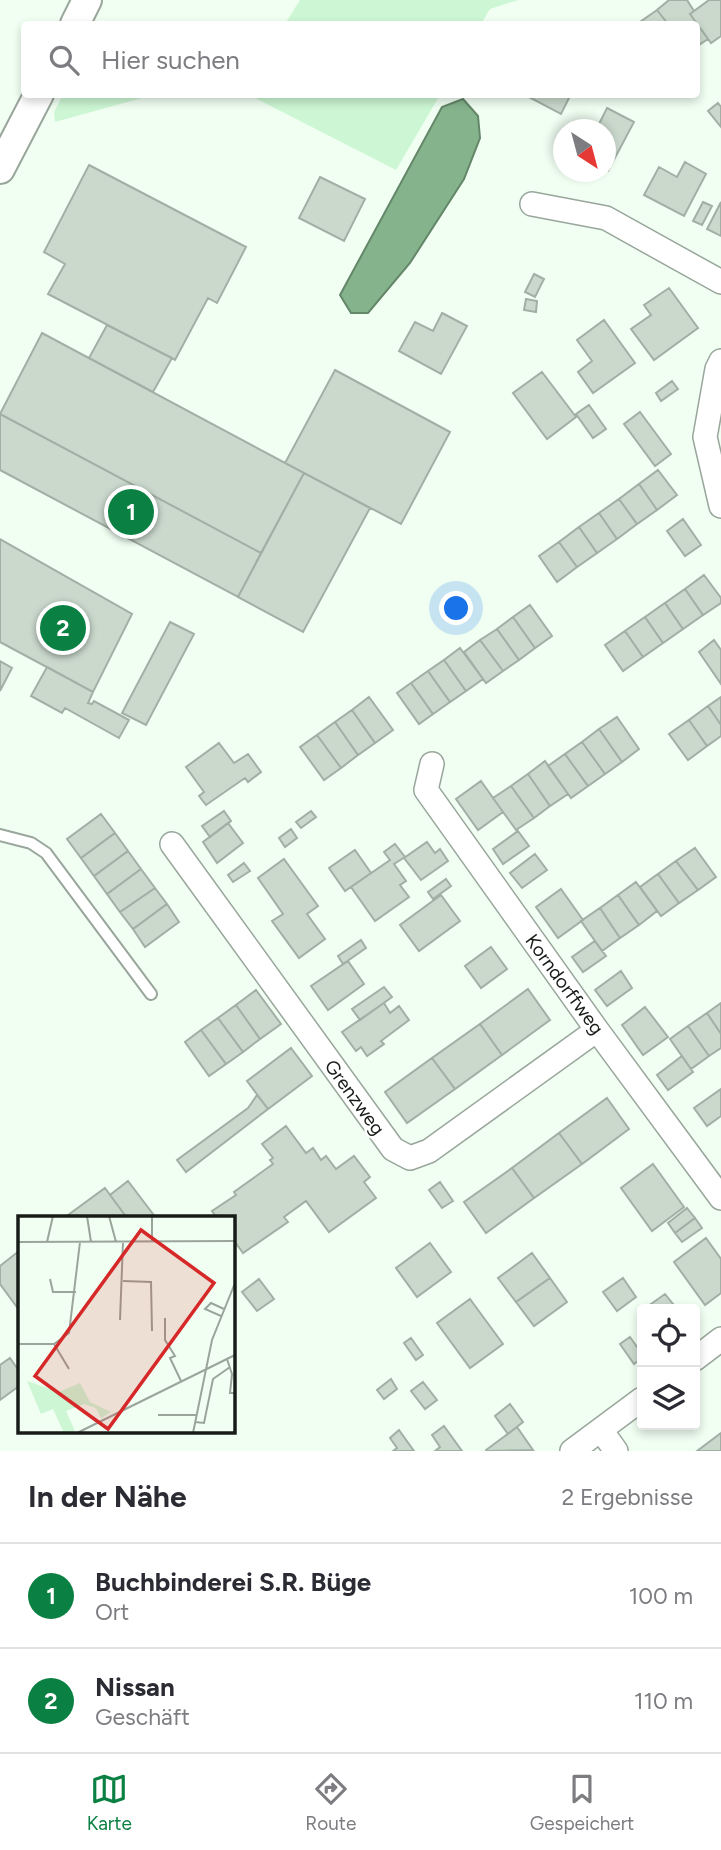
<!DOCTYPE html>
<html lang="de">
<meta charset="utf-8">
<style>
body{margin:0;font-family:Figtree,sans-serif;background:#f7f7f7;color:#2b2b33}
.controls{position:absolute;right:21px;bottom:21px;display:grid;overflow:hidden;border-radius:7px;box-shadow:0 4px 10px #0003}
.controls button{width:63px;height:63px;display:grid;place-items:center;padding:0;border:0;border-bottom:2px solid #e1e1e2;background:#fff;color:#2b2b33;font:35px sans-serif}
.compass{position:absolute;left:553px;top:119px;width:63px;height:63px;border-radius:50%;background:#fff;box-shadow:0 4px 10px #0003;rotate:144deg}
.you{position:absolute;left:457px;top:609px;width:24px;height:24px;margin:-18px;border:5px solid #fff;border-radius:50%;background:#1a73e8;box-shadow:0 0 0 10px #1a73e833}
.badge{display:grid;place-items:center;width:46px;height:46px;border-radius:50%;background:#0b8043;color:#fff;font-size:23px;font-weight:700}
.pin{position:absolute;translate:-50% -50%;border:4px solid #fff;box-shadow:0 2px 7px #0006}
.list{margin:0;padding:0;list-style:none}
h2{display:flex;justify-content:space-between;align-items:center;height:91px;margin:0;padding:0 28px;font-size:30px}
h2 small{font-size:23px;font-weight:400;color:#7c7c81}
.list li{display:grid;grid-template-columns:46px 1fr auto;gap:21px;align-items:center;box-sizing:border-box;height:105px;padding:0 28px;border-top:2px solid #e1e1e2}
.list b{display:block;font-size:26px;white-space:nowrap}
.list p{margin:0;font-size:23px;white-space:nowrap;color:#7c7c81}
.list em{font-size:23px;font-style:normal;color:#7c7c81}
.icon{flex:none;width:38px;height:38px;fill:none;stroke:currentColor;stroke-width:2;stroke-linecap:round;stroke-linejoin:round}
.map{position:relative;flex:none;width:721px;height:1451px;overflow:hidden}
.search{position:absolute;background:#fff;box-shadow:0 4px 10px #0003;left:21px;right:21px;top:21px;height:77px;display:flex;align-items:center;gap:18px;box-sizing:border-box;padding:0 24px;border-radius:7px;color:#7c7c81;font-size:26px}
.sheet{height:301px;background:#fff}
nav{display:flex;justify-content:space-around;align-items:center;box-sizing:border-box;height:98px;border-top:2px solid #e1e1e2;background:#fff;font-size:19px;color:#7c7c81}
nav a{display:grid;justify-items:center;gap:4px}
nav .on{color:#0b8043}
.map>svg:first-child{display:block}
</style>
<div class="map">
<svg width="721" height="1451" viewBox="0 0 721 1451">
<rect width="100%" height="100%" fill="#f1fff3"/>
<path fill="#cdf7d4" d="M 300,0 L 518,0 L 490,9 L 481,24 L 285,24 Z
M 63,95 L 63,94 L 153,95 L 55,122 L 54,112 Z
M 249,95 L 440,95 L 396,170 Z"/>
<path fill="#84b38c" stroke="#648669" stroke-width="2" d="M 463,99 L 478,116 L 480,138 L 464,179 L 410,263 L 368,313 L 351,313 L 340,295 L 442,107 Z"/>
<path fill="#cbd9cd" stroke="#a2afa4" stroke-width="2" d="M 669,0 L 687,0 L 694,11 L 690,14 L 708,39 L 696,47 L 696,24 L 668,24 L 657,10 Z
M 709,0 L 721,0 L 721,36 L 711,43 L 690,14 Z
M 657,10 L 668,24 L 642,24 L 640,22 Z
M 528,94 L 571,94 L 561,114 L 527,96 Z
M 718,103 L 721,107 L 721,127 L 708,111 Z
M 607,108 L 634,122 L 608,171 L 606,170 L 606,130 L 596,130 Z
M 685,162 L 706,174 L 684,216 L 644,195 L 659,167 L 677,177 Z
M 89,165 L 246,247 L 217,303 L 208,298 L 175,360 L 48,294 L 65,264 L 44,252 Z
M 320,177 L 365,199 L 344,241 L 299,218 Z
M 703,202 L 712,206 L 702,225 L 693,221 Z
M 721,202 L 721,236 L 707,229 Z
M 534,274 L 544,279 L 535,297 L 525,292 Z
M 669,288 L 698,328 L 654,360 L 631,329 L 651,315 L 644,305 Z
M 526,299 L 537,301 L 536,312 L 524,310 Z
M 442,313 L 467,326 L 441,374 L 399,351 L 415,322 L 433,331 Z
M 604,320 L 635,363 L 593,393 L 578,372 L 592,361 L 577,340 Z
M 107,325 L 172,358 L 153,392 L 89,358 Z
M 42,333 L 304,473 L 261,553 L 0,414 Z
M 335,370 L 450,432 L 401,524 L 285,463 Z
M 542,372 L 576,417 L 547,439 L 513,393 Z
M 672,381 L 678,389 L 661,401 L 656,393 Z
M 589,405 L 606,429 L 593,438 L 576,414 Z
M 640,412 L 671,454 L 655,466 L 624,424 Z
M 0,414 L 261,553 L 238,597 L 0,470 Z
M 658,470 L 677,495 L 657,510 L 639,484 Z
M 304,473 L 370,508 L 303,632 L 238,597 Z
M 639,484 L 657,510 L 637,524 L 619,499 Z
M 619,499 L 637,524 L 617,539 L 599,513 Z
M 599,513 L 617,539 L 597,553 L 579,527 Z
M 683,519 L 701,545 L 685,556 L 667,531 Z
M 579,527 L 597,553 L 577,567 L 559,542 Z
M 0,539 L 132,614 L 93,692 L 0,642 Z
M 559,542 L 577,567 L 557,582 L 539,556 Z
M 704,575 L 721,598 L 721,603 L 703,615 L 685,589 Z
M 685,589 L 703,615 L 683,629 L 665,603 Z
M 665,603 L 683,629 L 663,643 L 645,617 Z
M 530,605 L 552,636 L 535,648 L 513,617 Z
M 513,617 L 535,648 L 519,660 L 497,629 Z
M 645,617 L 663,643 L 643,657 L 625,631 Z
M 170,622 L 194,634 L 146,725 L 122,713 Z
M 497,629 L 519,660 L 503,671 L 480,640 Z
M 625,631 L 643,657 L 623,671 L 605,645 Z
M 480,640 L 503,671 L 486,683 L 464,652 Z
M 714,640 L 721,650 L 721,684 L 699,652 Z
M 460,648 L 483,679 L 466,691 L 444,660 Z
M 444,660 L 466,691 L 450,702 L 428,671 Z
M 0,661 L 12,668 L 0,691 Z
M 47,667 L 93,692 L 88,703 L 92,704 L 94,701 L 129,720 L 119,738 L 65,708 L 62,713 L 31,696 Z
M 428,671 L 450,702 L 433,714 L 411,683 Z
M 411,683 L 433,714 L 419,724 L 397,693 Z
M 369,697 L 393,730 L 375,743 L 352,710 Z
M 721,697 L 721,725 L 708,706 Z
M 708,706 L 721,725 L 721,736 L 707,746 L 689,720 Z
M 352,710 L 375,743 L 358,755 L 335,722 Z
M 617,717 L 639,749 L 622,762 L 599,729 Z
M 689,720 L 707,746 L 688,760 L 669,734 Z
M 335,722 L 358,755 L 341,768 L 317,735 Z
M 599,729 L 622,762 L 605,774 L 582,742 Z
M 317,735 L 341,768 L 324,780 L 300,747 Z
M 582,742 L 605,774 L 588,786 L 565,754 Z
M 219,743 L 234,763 L 248,754 L 261,772 L 248,782 L 245,778 L 206,805 L 199,796 L 204,792 L 186,767 Z
M 565,754 L 588,786 L 571,798 L 548,766 Z
M 545,761 L 568,794 L 550,806 L 528,774 Z
M 528,774 L 550,806 L 534,818 L 511,786 Z
M 481,781 L 503,812 L 478,830 L 456,799 Z
M 511,786 L 534,818 L 516,830 L 493,798 Z
M 224,811 L 231,821 L 210,837 L 202,826 Z
M 311,811 L 316,817 L 301,828 L 296,822 Z
M 101,814 L 115,833 L 81,858 L 67,839 Z
M 228,823 L 243,843 L 217,863 L 203,842 Z
M 291,829 L 297,838 L 285,847 L 279,838 Z
M 518,831 L 529,846 L 503,864 L 493,849 Z
M 115,833 L 128,851 L 94,876 L 81,858 Z
M 427,842 L 435,853 L 440,849 L 448,861 L 421,880 L 404,858 Z
M 395,844 L 405,857 L 394,864 L 406,881 L 400,885 L 409,897 L 375,921 L 351,887 L 390,860 L 384,852 Z
M 695,848 L 716,877 L 698,890 L 676,861 Z
M 355,850 L 371,873 L 345,891 L 329,868 Z
M 128,851 L 141,869 L 107,894 L 94,876 Z
M 535,854 L 547,870 L 522,888 L 510,873 Z
M 284,859 L 318,906 L 307,914 L 325,939 L 299,958 L 272,921 L 283,914 L 258,878 Z
M 676,861 L 698,890 L 679,903 L 658,874 Z
M 244,863 L 250,871 L 233,882 L 228,875 Z
M 141,869 L 155,888 L 120,912 L 107,894 Z
M 658,874 L 679,903 L 661,916 L 640,887 Z
M 446,879 L 451,886 L 433,899 L 428,892 Z
M 636,882 L 657,911 L 639,925 L 618,895 Z
M 155,888 L 167,904 L 133,929 L 120,912 Z
M 561,889 L 583,920 L 558,938 L 536,907 Z
M 441,895 L 460,921 L 419,951 L 400,925 Z
M 618,895 L 639,925 L 620,938 L 600,908 Z
M 167,904 L 179,922 L 145,947 L 133,929 Z
M 600,908 L 620,938 L 602,951 L 581,921 Z
M 361,940 L 366,948 L 343,964 L 338,956 Z
M 595,941 L 606,956 L 583,972 L 572,957 Z
M 491,947 L 507,969 L 481,988 L 465,966 Z
M 348,961 L 364,984 L 328,1010 L 311,986 Z
M 621,971 L 632,988 L 607,1006 L 595,990 Z
M 384,987 L 392,997 L 360,1020 L 352,1009 Z
M 528,989 L 550,1020 L 502,1055 L 480,1024 Z
M 256,990 L 281,1024 L 260,1039 L 236,1005 Z
M 384,1003 L 390,1013 L 399,1006 L 409,1020 L 381,1041 L 384,1044 L 367,1056 L 361,1047 L 356,1051 L 342,1032 Z
M 721,1003 L 721,1034 L 707,1013 Z
M 236,1005 L 260,1039 L 243,1052 L 218,1018 Z
M 645,1007 L 668,1037 L 643,1055 L 622,1025 Z
M 707,1013 L 721,1034 L 721,1048 L 709,1056 L 688,1026 Z
M 218,1018 L 243,1052 L 226,1064 L 201,1030 Z
M 480,1024 L 502,1055 L 455,1089 L 432,1058 Z
M 688,1026 L 709,1056 L 691,1069 L 670,1039 Z
M 201,1030 L 226,1064 L 209,1076 L 185,1042 Z
M 291,1048 L 312,1076 L 268,1109 L 247,1081 Z
M 682,1056 L 693,1072 L 668,1090 L 657,1075 Z
M 432,1058 L 455,1089 L 407,1123 L 385,1092 Z
M 721,1089 L 721,1116 L 707,1126 L 694,1108 Z
M 257,1095 L 268,1109 L 186,1172 L 177,1160 L 248,1108 Z
M 607,1098 L 629,1129 L 582,1164 L 559,1133 Z
M 286,1126 L 306,1153 L 313,1148 L 321,1160 L 326,1156 L 336,1169 L 354,1156 L 370,1177 L 364,1182 L 376,1198 L 329,1232 L 306,1201 L 284,1217 L 288,1222 L 243,1253 L 233,1239 L 233,1218 L 217,1218 L 212,1211 L 236,1195 L 234,1192 L 273,1164 L 270,1160 L 273,1158 L 262,1144 Z
M 559,1133 L 582,1164 L 534,1198 L 512,1168 Z
M 653,1164 L 684,1207 L 652,1231 L 621,1188 Z
M 512,1168 L 534,1198 L 486,1233 L 464,1202 Z
M 128,1181 L 156,1218 L 127,1218 L 110,1195 Z
M 440,1182 L 453,1201 L 442,1208 L 429,1190 Z
M 105,1188 L 127,1218 L 64,1218 Z
M 687,1208 L 695,1218 L 675,1233 L 668,1223 Z
M 695,1218 L 702,1228 L 682,1242 L 675,1233 Z
M 706,1238 L 721,1259 L 721,1293 L 705,1305 L 674,1262 Z
M 430,1243 L 451,1272 L 417,1297 L 396,1268 Z
M 19,1251 L 19,1310 L 0,1284 L 0,1266 Z
M 532,1253 L 550,1278 L 516,1302 L 498,1278 Z
M 550,1278 L 567,1302 L 534,1326 L 516,1302 Z
M 623,1278 L 636,1297 L 617,1311 L 603,1292 Z
M 259,1279 L 274,1299 L 257,1311 L 242,1292 Z
M 665,1294 L 677,1309 L 644,1309 Z
M 470,1299 L 503,1344 L 470,1368 L 437,1323 Z
M 630,1337 L 642,1354 L 642,1358 L 634,1364 L 620,1344 Z
M 411,1338 L 423,1355 L 416,1360 L 404,1343 Z
M 10,1358 L 19,1371 L 19,1386 L 0,1400 L 0,1365 Z
M 391,1379 L 397,1389 L 384,1399 L 377,1390 Z
M 423,1382 L 437,1400 L 425,1409 L 411,1391 Z
M 510,1404 L 523,1422 L 508,1434 L 495,1416 Z
M 444,1426 L 462,1451 L 435,1451 L 440,1447 L 432,1435 Z
M 517,1427 L 533,1450 L 487,1451 L 486,1450 Z
M 399,1430 L 414,1451 L 393,1451 L 397,1448 L 390,1438 Z
M 721,1433 L 721,1451 L 697,1451 Z"/>
<g fill="none" stroke-linecap="round" stroke-linejoin="round">
<defs>
<path id="service" d="M 0,835 L 31,843 L 46,853 L 151,994"/>
<path id="minor" d="M 532,204 L 606,218 L 721,282
M 721,361 L 717,369 L 705,437 L 721,506
M 432,764 L 426,790 L 597,1030 L 721,1198
M 172,844 L 393,1149 L 410,1158 L 429,1151 L 597,1030
M 695,1359 L 721,1339
M 601,1430 L 616,1451
M 572,1451 L 642,1399"/>
<path id="tertiary" d="M 75,24 L 87,0
M 0,169 L 39,94"/>
</defs>
<use href="#service" stroke="#99a69b" stroke-width="14"/>
<use href="#minor" stroke="#99a69b" stroke-width="26"/>
<use href="#tertiary" stroke="#99a69b" stroke-width="32"/>
<use href="#service" stroke="#fff" stroke-width="10"/>
<use href="#minor" stroke="#fff" stroke-width="23"/>
<use href="#tertiary" stroke="#fff" stroke-width="28"/>
</g>
<g text-anchor="middle" stroke-width="5" stroke-linejoin="round" paint-order="stroke">
<g font-size="19" fill="#181c18" stroke="#fff">
<text transform="translate(565 984) rotate(54)" y="7">Korndorffweg</text>
<text transform="translate(355 1097) rotate(54)" y="7">Grenzweg</text>
</g>
</g>
<g transform="translate(18 1216)">
<rect width="217" height="217" fill="#f1fff3"/>
<path d="M 9,165 L 41,176 L 62,167 L 72,186 L 93,196 L 83,202 L 78,192 L 66,188 L 48,195 L 57,215 L 46,217 L 35,193 L 23,198 Z" fill="#cdf7d4"/>
<path fill="none" stroke="#9aa49b" stroke-width="2" d="M 69,0 L 73,26M 91,0 L 98,26M 134,0 L 134,25M 0,26 L 217,25M 29,26 L 35,0M 32,63 L 35,76 L 58,76M 105,65 L 133,66 L 134,115M 203,100 L 187,93 L 193,87 L 206,93M 147,102 L 147,124 L 157,140 L 152,142 L 163,165M 102,104 L 105,26M 0,128 L 36,128 L 51,117 L 62,26M 36,128 L 51,153M 209,143 L 214,158 L 212,177 L 217,177M 140,199 L 179,199M 177,206 L 186,207 L 195,163 L 212,151M 59,217 L 217,139M 175,217 L 194,124 L 217,67"/>
<path fill="#d62828" fill-opacity="0.15" stroke="#d62828" stroke-width="3.5" d="M 123,14 L 196,67 L 90,213 L 17,160 Z"/>
<rect width="217" height="217" fill="none" stroke="#181c18" stroke-width="3.5"/>
</g>
</svg>
<div class="controls">
<button><svg class="icon" aria-label="locate" viewBox="0 0 24 24"><circle cx="12" cy="12" r="6"/><path d="M12 2v4M12 18v4M2 12h4M18 12h4"/></svg></button>
<button><svg class="icon" aria-label="layers" viewBox="0 0 24 24"><path d="M12 4l9 5-9 5-9-5zM3 14l9 5 9-5"/></svg></button>
</div>
<svg class="compass" viewBox="-18 -18 36 36"><path d="M0-13l5 13h-10z" fill="#e53935"/><path d="M0 13l5-13h-10z" fill="#7c7c81"/></svg>
<div class="you"></div>
<div class="pin badge" style="left:131px;top:512px">1</div>
<div class="pin badge" style="left:63px;top:628px">2</div>
<div class="search"><svg class="icon" aria-label="search" viewBox="0 0 24 24"><circle cx="10" cy="10" r="6"/><path d="M15 15l6 6"/></svg>Hier suchen</div>
</div>
<section class="sheet">
<h2>In der Nähe<small>2 Ergebnisse</small></h2>
<ul class="list">
<li><span class="badge">1</span><div><b>Buchbinderei S.R. Büge</b><p>Ort</p></div><em>100 m</em></li>
<li><span class="badge">2</span><div><b>Nissan</b><p>Geschäft</p></div><em>110 m</em></li>
</ul>
</section>
<nav>
<a class="on"><svg class="icon" aria-label="map" viewBox="0 0 24 24"><path d="M3 6l6-2 6 2 6-2v14l-6 2-6-2-6 2zM9 4v14M15 6v14"/></svg>Karte</a>
<a><svg class="icon" aria-label="directions" viewBox="0 0 24 24"><path d="M12 3l9 9-9 9-9-9zM9 14v-3h6M13 9l2 2-2 2"/></svg>Route</a>
<a><svg class="icon" aria-label="saved" viewBox="0 0 24 24"><path d="M7 4h10v16l-5-4-5 4z"/></svg>Gespeichert</a>
</nav>
